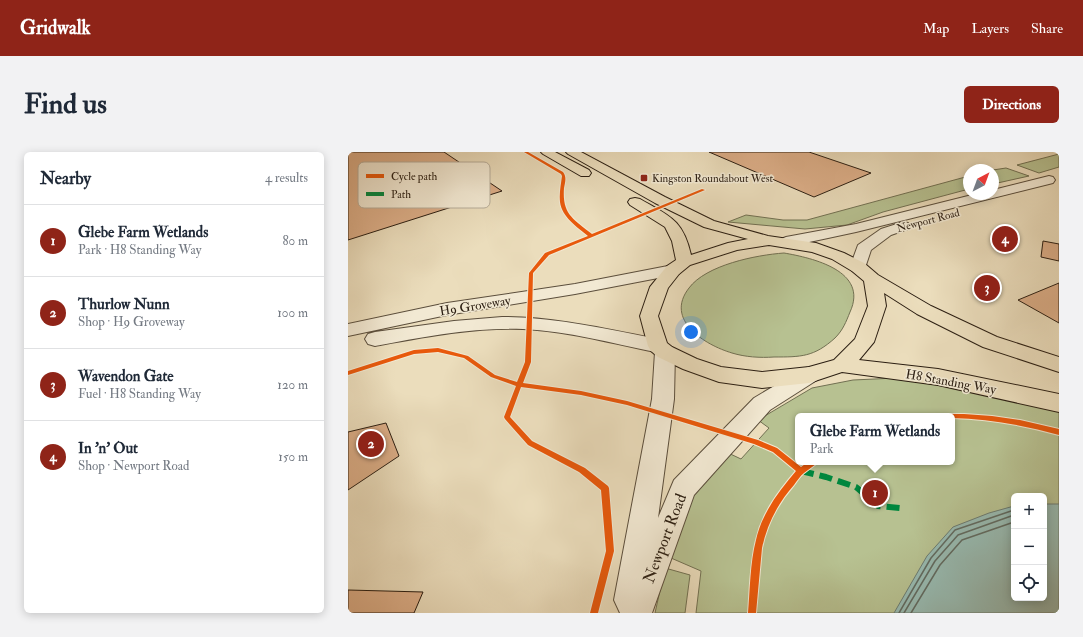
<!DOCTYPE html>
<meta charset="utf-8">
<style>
body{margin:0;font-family:"IM FELL Double Pica",serif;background:#f2f2f3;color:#1f2937}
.controls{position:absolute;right:12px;bottom:12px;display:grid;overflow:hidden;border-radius:6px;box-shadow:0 2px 10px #0003}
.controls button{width:36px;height:36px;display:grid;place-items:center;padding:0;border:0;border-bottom:1px solid #e0e1e3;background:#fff;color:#1f2937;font:20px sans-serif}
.compass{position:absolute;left:615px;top:12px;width:36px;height:36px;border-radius:50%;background:#fff;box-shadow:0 2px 10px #0003;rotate:41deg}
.you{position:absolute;left:343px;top:180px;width:14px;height:14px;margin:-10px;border:3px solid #fff;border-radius:50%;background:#1a73e8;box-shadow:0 0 0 6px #1a73e833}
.badge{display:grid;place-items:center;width:26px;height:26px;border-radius:50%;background:#8f2418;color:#fff;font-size:13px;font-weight:700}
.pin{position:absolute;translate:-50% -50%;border:2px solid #fff;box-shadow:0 1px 4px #0006}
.popup{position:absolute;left:447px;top:261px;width:160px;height:52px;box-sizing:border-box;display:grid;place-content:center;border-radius:6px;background:#fff;filter:drop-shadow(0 1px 3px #0005);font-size:13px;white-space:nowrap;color:#747a83}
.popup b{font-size:15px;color:#1f2937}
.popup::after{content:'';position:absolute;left:50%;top:100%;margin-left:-8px;border:8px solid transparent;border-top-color:#fff}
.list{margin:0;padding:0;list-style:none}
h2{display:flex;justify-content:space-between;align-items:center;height:52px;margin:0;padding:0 16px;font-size:17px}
h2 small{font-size:13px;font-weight:400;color:#747a83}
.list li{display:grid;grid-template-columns:26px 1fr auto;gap:12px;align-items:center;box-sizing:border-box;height:72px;padding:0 16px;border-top:1px solid #e0e1e3}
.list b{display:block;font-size:15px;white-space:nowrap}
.list p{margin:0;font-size:13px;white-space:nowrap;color:#747a83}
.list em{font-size:13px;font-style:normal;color:#747a83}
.icon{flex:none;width:22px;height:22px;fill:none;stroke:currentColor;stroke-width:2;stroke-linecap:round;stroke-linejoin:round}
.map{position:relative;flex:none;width:711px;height:461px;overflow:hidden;border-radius:6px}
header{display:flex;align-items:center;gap:24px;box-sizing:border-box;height:56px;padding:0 20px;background:#8f2418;color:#fff}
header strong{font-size:19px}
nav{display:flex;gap:22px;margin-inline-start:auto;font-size:14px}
.intro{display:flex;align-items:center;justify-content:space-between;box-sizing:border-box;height:96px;padding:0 24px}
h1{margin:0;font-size:28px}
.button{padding:10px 18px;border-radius:6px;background:#8f2418;color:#fff;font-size:14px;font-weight:700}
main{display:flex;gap:24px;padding:0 24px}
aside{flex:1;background:#fff;border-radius:6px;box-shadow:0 2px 10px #0003}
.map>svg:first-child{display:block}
</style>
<header>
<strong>Gridwalk</strong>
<nav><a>Map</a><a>Layers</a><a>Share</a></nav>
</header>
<div class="intro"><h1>Find us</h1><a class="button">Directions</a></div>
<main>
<aside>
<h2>Nearby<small>4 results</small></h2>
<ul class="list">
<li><span class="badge">1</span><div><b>Glebe Farm Wetlands</b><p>Park · H8 Standing Way</p></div><em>80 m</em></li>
<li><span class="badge">2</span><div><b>Thurlow Nunn</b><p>Shop · H9 Groveway</p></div><em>100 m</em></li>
<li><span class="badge">3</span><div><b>Wavendon Gate</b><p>Fuel · H8 Standing Way</p></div><em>120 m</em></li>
<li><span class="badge">4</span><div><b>In 'n' Out</b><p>Shop · Newport Road</p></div><em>150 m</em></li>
</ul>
</aside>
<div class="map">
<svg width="711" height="461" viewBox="0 0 711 461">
<rect width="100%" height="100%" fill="#ebddbc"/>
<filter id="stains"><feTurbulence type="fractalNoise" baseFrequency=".005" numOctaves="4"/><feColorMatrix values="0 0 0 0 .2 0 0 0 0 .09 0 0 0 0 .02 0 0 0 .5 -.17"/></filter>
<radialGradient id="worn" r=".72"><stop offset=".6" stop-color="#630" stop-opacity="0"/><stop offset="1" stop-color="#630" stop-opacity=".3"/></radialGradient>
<path fill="#b7c191" stroke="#717052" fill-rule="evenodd" d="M 711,2 L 711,15 L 691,21 L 669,13 Z
M 658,16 L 681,24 L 645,32 L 645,18 Z
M 621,24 L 621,37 L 535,60 L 499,73 L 457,77 L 380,70 L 398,63 L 435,68 L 459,68 Z
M 436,101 C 465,106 521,119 502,160 C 498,170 495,178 487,186 C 466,205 453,205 426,205 C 412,206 397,205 384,201 C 357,193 316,168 341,136 C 358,113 408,103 436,101 Z
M 548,226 L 650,244 L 711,258 L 711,461 L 348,461 L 353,419 L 323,406 L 345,337 L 376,299 L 393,307 L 421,276 L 410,268 L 464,236 L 505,228 ZM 450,264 L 604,264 L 604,310 L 450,310 ZM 666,344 L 696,344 L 696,446 L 666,446 Z
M 317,416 L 342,423 L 337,461 L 307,461 Z"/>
<path fill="#98bbb2" stroke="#6c7c72" d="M 696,352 L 711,352 L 711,461 L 546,461 L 579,404 L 605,375 L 641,361 L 666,354 L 666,446 L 696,446 Z"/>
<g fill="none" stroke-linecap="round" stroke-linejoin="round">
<path stroke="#626c62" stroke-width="1.5" d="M 551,461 L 583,406 L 607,378 L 666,358
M 556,461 L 587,409 L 610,383 L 666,363
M 563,461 L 592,413 L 614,388 L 666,370"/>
</g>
<path fill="#dcae88" stroke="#2b1e12" d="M 0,0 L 96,0 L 154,39 L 0,88 Z
M 361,0 L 461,0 L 523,21 L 466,45 Z
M 695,89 L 711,92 L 711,109 L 693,105 Z
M 711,131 L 711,171 L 670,148 Z
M 38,271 L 51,304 L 0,338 L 0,280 Z
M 0,438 L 75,440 L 66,461 L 0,461 Z"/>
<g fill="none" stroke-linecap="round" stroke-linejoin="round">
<defs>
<path id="tertiary" d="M 701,24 L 705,25 L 707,28 L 705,31 L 508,80 L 438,95 L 433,93 L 430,90 L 433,87 L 438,85 L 508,72 L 628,42 L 645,42 L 645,38 Z
M 555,70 L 560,71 L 562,74 L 560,77 L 543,83 L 523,98 L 516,119 L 510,120 L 504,119 L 502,115 L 510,93 L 533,77 Z
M 325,113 L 331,114 L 333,118 L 331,122 L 227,142 L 99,163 L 0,184 L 0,172 L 99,151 L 227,132 Z
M 154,165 C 207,165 258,177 310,187 L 317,189 L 320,194 L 324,195 L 327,200 L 326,247 L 310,366 L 326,328 L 406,246 L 453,218 L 461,215 L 469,218 L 472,223 L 469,228 L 422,258 L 346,343 L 304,461 L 272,461 L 266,448 L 304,247 L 307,200 C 263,191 220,179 175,177 C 126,175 75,185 27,194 L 20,192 L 17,187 L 20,182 L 27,180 L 106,169 Z"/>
<path id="trunk" d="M 193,0 L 207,0 L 241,18 L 243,21 L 241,24 L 233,24 L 195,2 Z
M 218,0 L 233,0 L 317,45 L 366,69 L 420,84 L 468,91 L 496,101 L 516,111 L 530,123 L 583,154 L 649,185 L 711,205 L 711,220 L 635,195 L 569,162 L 536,141 L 538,154 L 526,190 L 511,208 L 590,217 L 711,242 L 711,260 L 590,233 L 494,220 L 461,231 L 414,236 L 371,230 L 335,217 L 310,205 L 303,199 L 300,194 L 292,164 L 302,135 L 319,114 L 328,108 L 324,89 L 317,75 L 282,53 L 280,50 L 282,47 L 287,46 L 292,47 C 321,64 335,67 343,103 L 380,91 L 400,87 L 356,75 L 307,51 L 220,2 ZM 421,93 L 464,100 L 484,107 L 504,119 L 516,129 L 520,154 L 507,187 L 486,208 L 461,215 L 414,220 L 373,215 L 349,207 L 324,195 L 319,191 L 310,164 L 320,136 L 331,122 L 342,113 L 389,98 Z"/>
</defs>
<use href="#tertiary" stroke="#5b4e3c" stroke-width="2"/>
<use href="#trunk" stroke="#2b1e12" stroke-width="2"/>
<use href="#tertiary" fill="#f2e9d3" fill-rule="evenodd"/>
<use href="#trunk" fill="#ebddbc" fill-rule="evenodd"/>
<path stroke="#00873e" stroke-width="6" stroke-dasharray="13 6" stroke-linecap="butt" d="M 453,319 L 478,325 L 508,335 L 530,354 L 552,356"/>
<defs>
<path id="cycleway" d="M 176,0 L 180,0 L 215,20 C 219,25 217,30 216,36 C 214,62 225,67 244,82 L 354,37 L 357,38 L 201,103 L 185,121 L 183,210 L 175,231 L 233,239 L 279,249 L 410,288 L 429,296 L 453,315 L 460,310 L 469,310 L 468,312 C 464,315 460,318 456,321 C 452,324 449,329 446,333 C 430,351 419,372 414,396 L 408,461 L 400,461 C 402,437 402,411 408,388 C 414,361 431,339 448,319 L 425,300 L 406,292 L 279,253 L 233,243 L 173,235 L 162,265 L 184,289 L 237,316 L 260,334 L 261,336 L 266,399 L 250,461 L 242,461 L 258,399 L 253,338 L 231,320 L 180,293 L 157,267 L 156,265 L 168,234 L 143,225 L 116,206 L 90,200 L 66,202 L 0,223 L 0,219 L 66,198 L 90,196 L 120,204 L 147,223 L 169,230 L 177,210 L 181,121 L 197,101 L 240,84 C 229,75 214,65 212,50 C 211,41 213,32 214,24 L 213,22 Z
M 602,262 L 616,262 L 644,264 L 672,268 L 711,277 L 711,283 C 676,273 640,267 604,266 L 604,264 L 601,264 Z"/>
</defs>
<use href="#cycleway" stroke="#f2e9d3" stroke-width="2"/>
<use href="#cycleway" fill="#e8590c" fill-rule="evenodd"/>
</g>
<rect fill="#8f2418" stroke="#f2e9d3" stroke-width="1.5" x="292" y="22" width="8" height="8" rx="2"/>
<g text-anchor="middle" stroke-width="3" stroke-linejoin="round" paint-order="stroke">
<g font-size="11" fill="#2b1e12" stroke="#f2e9d3" text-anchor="start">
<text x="304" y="30">Kingston Roundabout West</text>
</g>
<g font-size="11" fill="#2b1e12" stroke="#f2e9d3">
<text transform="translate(580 68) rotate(-15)" y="4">Newport Road</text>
</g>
<g font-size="13" fill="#2b1e12" stroke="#f2e9d3">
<text transform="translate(127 153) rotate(-9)" y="5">H9 Groveway</text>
<text transform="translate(603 229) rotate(10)" y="5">H8 Standing Way</text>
</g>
<g font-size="16" fill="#2b1e12" stroke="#f2e9d3">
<text transform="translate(316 386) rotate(-69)" y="6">Newport Road</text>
</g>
</g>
<rect x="10" y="10" width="132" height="46" rx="6" fill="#f2e9d3" stroke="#b6ac99" stroke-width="1"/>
<rect x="18" y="22" width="18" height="4" fill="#e8590c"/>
<rect x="18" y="40" width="18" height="4" fill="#00873e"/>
<g font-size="11" fill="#2b1e12">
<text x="43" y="28">Cycle path</text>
<text x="43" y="46">Path</text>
</g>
<rect width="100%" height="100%" filter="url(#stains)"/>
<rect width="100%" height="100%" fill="url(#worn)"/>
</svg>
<div class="controls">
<button>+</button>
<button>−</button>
<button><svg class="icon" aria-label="locate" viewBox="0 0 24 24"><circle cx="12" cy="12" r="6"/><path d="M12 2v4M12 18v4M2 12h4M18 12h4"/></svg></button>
</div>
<svg class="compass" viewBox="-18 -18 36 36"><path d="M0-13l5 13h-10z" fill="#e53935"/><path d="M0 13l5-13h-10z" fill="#747a83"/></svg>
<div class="you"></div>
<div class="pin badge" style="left:527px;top:341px">1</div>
<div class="popup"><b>Glebe Farm Wetlands</b>Park</div>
<div class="pin badge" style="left:23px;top:292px">2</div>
<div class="pin badge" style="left:639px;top:136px">3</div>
<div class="pin badge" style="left:657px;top:87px">4</div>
</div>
</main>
